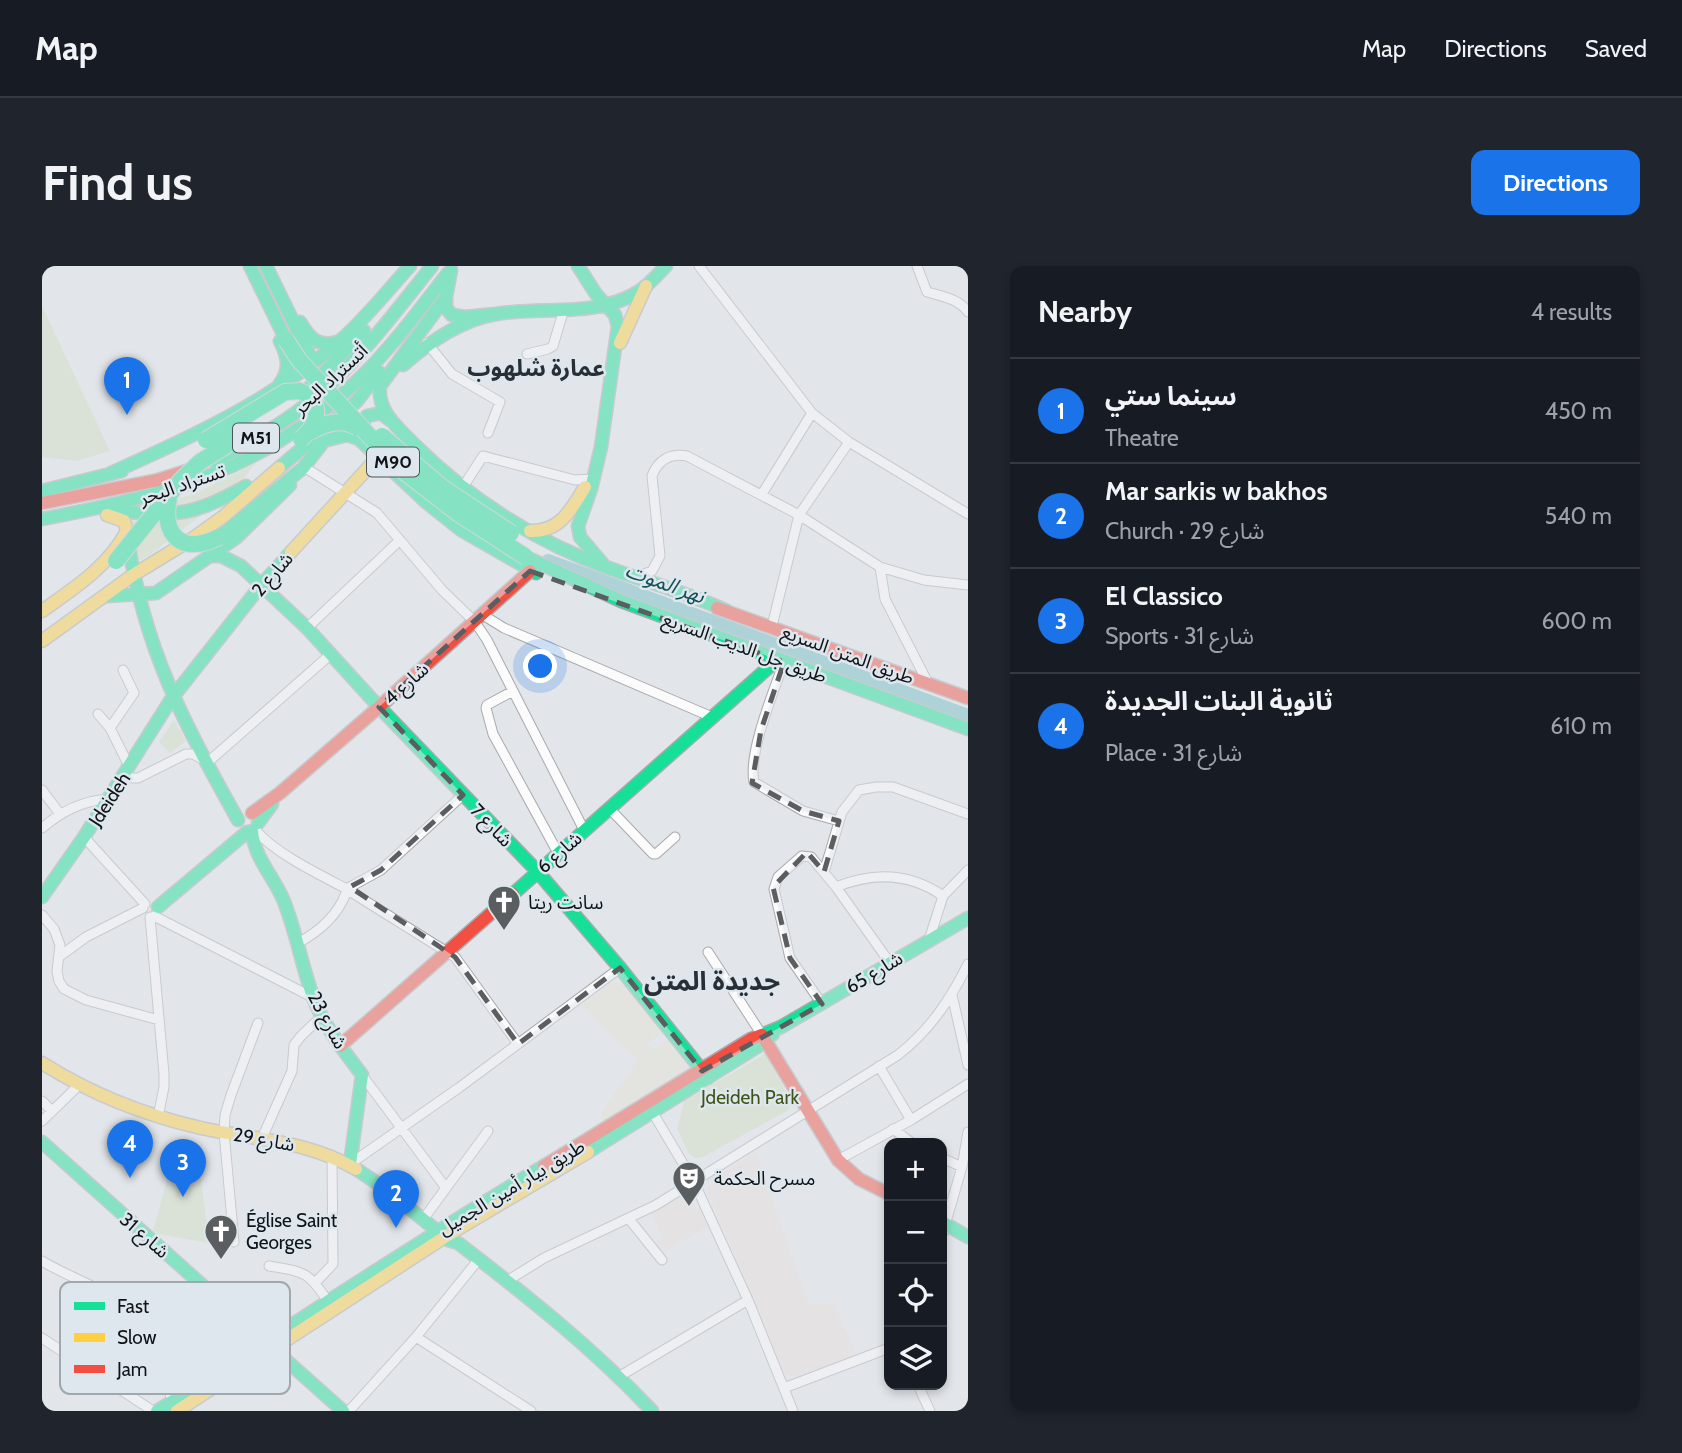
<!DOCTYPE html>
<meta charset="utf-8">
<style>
body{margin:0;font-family:Cabin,"Noto Sans Arabic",sans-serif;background:#20242c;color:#f1f3f6}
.controls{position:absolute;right:21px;bottom:21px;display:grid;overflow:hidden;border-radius:14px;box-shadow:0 4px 10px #0003}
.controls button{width:63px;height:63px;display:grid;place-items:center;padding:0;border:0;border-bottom:2px solid #363941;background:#171b24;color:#f1f3f6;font:35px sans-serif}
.you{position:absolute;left:499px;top:401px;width:24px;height:24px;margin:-18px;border:5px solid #fff;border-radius:50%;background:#1a73e8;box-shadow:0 0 0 10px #1a73e833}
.badge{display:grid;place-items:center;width:46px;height:46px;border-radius:50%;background:#1a73e8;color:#fff;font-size:23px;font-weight:700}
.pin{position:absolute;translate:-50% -58px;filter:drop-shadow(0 2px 4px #0008)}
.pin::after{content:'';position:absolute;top:37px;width:24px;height:21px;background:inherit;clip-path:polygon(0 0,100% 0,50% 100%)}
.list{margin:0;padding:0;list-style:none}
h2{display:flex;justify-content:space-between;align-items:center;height:91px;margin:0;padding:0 28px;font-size:30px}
h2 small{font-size:23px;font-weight:400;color:#9ea1a6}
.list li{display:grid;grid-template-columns:46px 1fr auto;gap:21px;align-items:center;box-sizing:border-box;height:105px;padding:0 28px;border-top:2px solid #363941}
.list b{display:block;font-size:26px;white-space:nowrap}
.list p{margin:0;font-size:23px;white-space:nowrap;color:#9ea1a6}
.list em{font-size:23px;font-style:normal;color:#9ea1a6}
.icon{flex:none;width:38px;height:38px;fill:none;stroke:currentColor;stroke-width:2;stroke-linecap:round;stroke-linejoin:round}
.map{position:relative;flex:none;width:926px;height:1145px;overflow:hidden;border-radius:14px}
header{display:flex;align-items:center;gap:42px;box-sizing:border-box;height:98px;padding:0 35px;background:#171b24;border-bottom:2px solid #363941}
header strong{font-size:33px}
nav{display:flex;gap:38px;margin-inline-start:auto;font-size:24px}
.intro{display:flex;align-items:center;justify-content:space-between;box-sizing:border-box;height:168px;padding:0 42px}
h1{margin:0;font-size:49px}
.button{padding:18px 32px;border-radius:14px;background:#1a73e8;color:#fff;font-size:24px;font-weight:700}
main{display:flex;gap:42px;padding:0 42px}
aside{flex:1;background:#171b24;border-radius:14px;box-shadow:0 4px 10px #0003}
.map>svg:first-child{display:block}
</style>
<header>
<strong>Map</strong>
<nav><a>Map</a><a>Directions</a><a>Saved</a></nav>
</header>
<div class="intro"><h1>Find us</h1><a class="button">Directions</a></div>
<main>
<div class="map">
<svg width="926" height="1145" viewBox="0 0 926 1145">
<rect width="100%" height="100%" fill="#e2e6ea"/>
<path fill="#e5dfd6" d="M 571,716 L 580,717 L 619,766 L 605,778 L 611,784 L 625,774 L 648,801 L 648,807 L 561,860 L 559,847 L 596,794 L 568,769 L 540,738 Z"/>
<path fill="#e9dddc" d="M 714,886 L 767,1039 L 792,1038 L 815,1090 L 752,1111 L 742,1107 L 665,924 L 671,912 Z
M 646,925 L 652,940 L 654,943 L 659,941 L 668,959 L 619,988 L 612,977 L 621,971 L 609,949 Z"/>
<path fill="#d0dec4" d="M 0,40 L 68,185 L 34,195 L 0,191 Z
M 214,197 L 198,217 L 154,241 L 126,241 L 129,235 L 154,227 Z
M 167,243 L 108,289 L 99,294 L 93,293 L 85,253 Z
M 132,454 L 144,475 L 128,487 L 117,476 Z
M 723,788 L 748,833 L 749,839 L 745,845 L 661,891 L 654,892 L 647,888 L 635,863 L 642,835 Z
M 131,891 L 157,897 L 167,977 L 116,968 L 111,965 Z"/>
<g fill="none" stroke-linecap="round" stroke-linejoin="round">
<path stroke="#6ebbc0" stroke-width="12" d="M 506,294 L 926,449"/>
<defs>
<path id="street" d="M 657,0 L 770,147 L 807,176 L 926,248
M 875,0 L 885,26 C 900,30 917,33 926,46
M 385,77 L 410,108 L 458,136 L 446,167
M 485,88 L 506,83 L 511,80 L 522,43
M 262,201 L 335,247 L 400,324 L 433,356 L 445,374 L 542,564
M 421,221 L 441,190 L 533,214 L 550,213
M 720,228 L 770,147
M 838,301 L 843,333 L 886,417
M 597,310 L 610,305 L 618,290 L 610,210 C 616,194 628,187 645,190 L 757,249 L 838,301 L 882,314 L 926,319
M 441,349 L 462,362 L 670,451
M 730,360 L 757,249 L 807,176
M 265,362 L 358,274
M 742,396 C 732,425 706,486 712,516 L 761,545 L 797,555
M 471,425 L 445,439 L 444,442 L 451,468 L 516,587
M 56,448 L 68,462 L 87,500
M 68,462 L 92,427 L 81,404
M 165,497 L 289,388
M 80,512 L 96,512 L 144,488 L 151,488 L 162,494
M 0,524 L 18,548
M 567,542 L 611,588 L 614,588 L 633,571
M 0,562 C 20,545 40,535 66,533
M 213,563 C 229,585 278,609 303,622
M 42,571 L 103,638
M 782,606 L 800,546 L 817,524 L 834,521 L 851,521 L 926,548
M 308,621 L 339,604 L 421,529
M 794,621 C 831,606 868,607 901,630
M 309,626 L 413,691 L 476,778
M 0,649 L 12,663 L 18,679 L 15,705 L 17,715 L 22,723 L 44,734 L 117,754
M 112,650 L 272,732
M 108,651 L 122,808 L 122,821 L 116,851
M 887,674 L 901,630 L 926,604
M 254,678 C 277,666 295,651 304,627
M 666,686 L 720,769
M 18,690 L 44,671 L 101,642
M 910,729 L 926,799
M 780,738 L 748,692 L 732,623 L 736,611 L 760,590 L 769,591 L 794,621 L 848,697
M 837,800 L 869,854
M 320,809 L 404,922
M 0,835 L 10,845
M 611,847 L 652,916 L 706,1034 L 751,1145
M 0,855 L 36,820
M 851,863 L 870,877
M 220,872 L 250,805 L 252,779 L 259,770 L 280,750
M 900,892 L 920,901
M 796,894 L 869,854 L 926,818
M 308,898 L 418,821 L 578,702
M 385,948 L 446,865
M 587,953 L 620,994
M 900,969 L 920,901 L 926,866
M 192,976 L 182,866 L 183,849 L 189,829 L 216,757
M 0,995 C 34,1016 89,1030 109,1067 C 120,1087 124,1113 130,1135
M 227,1000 C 263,1006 266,1005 287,1037
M 465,1015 L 502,992 L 614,939 L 856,789 C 888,764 908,734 926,698
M 274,1016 L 291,998 L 290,890
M 374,1071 L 489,1145
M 0,1072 L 111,1145
M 578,1110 L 706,1034
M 876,1119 L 888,1145
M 742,1122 L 847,1082
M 307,1145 L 374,1071 L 437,993"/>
<path id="fast" d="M 208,0 L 244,74
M 224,0 L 270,94
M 536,0 L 554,28 L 573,49 L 576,60 L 559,181 L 549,223 L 536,260 L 538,271 L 561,298
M 409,4 L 404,31 L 338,120 C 335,145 355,161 372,178 C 425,231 492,275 564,301 C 605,316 646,327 685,345
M 404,31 L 404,42 L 410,49 L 423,51 L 453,48
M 258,56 C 267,71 276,82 295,76
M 361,99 C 388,76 418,54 454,48 C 501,40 554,52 596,26 C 607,19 615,9 624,0
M 237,119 C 249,104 246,91 238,75
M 267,122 L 322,65
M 322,172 L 318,162 L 325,150 L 339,147 L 348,154
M 285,174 L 305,169 L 317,173 L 384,236 L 419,264 L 494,307
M 172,195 C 204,179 236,161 264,139 C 313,100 351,49 390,0
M 237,202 L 315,135 L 337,106
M 69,207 C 150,171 232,133 299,74 C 324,52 345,25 368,0
M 0,225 L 80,205
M 70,246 C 87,245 103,248 120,248 C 152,248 177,235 204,220
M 0,253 C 125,229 222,205 317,113 C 350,81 378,43 406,7
M 177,271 L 261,202 L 279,179
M 86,274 C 102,383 143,459 196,554
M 169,290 L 179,290 L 199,300 L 265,362 L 337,441 L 495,605 L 578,702 L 666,812
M 484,291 L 579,335 L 926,463
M 64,330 L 114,327 L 195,271 L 248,219
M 216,557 L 230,538
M 210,565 C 212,591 231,610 241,633 C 255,667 260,703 273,736 C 284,763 303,786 320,809 L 308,898
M 471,628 L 736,393
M 0,631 L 42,571 L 130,432 L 220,318 L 249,286
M 116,641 L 205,566
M 720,769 L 739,761 L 926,652
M 0,876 L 301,1145
M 546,886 L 715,781 L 731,768
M 314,903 L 344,923 L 406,974 L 416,977 C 484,1029 551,1082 610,1145
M 900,956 L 926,971
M 115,1145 C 244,1064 371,978 502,900"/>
<path id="slow" d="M 578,77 L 604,20
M 488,265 C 518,266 529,244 543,221
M 249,286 L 336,191
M 0,345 C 31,323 67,300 85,265 L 82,255 L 65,249
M 0,375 L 91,309 L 150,273 L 182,250 L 237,202
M 0,797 C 49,828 102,849 159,862 C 214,874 263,874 314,903
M 135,1145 L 409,967 L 546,886"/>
<path id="jam" d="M 0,237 L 116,214 L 151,203
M 675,342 L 926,432
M 210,547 L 238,527 L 337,441 L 488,305
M 720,769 L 796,894 L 817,913 L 847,928
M 298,780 L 471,628
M 502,900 L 709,773 L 720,769"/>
</defs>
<use href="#street" stroke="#a7aaad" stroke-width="11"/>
<use href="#fast" stroke="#a7aaad" stroke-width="15"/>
<use href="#slow" stroke="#a7aaad" stroke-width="15"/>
<use href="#jam" stroke="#a7aaad" stroke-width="15"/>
<use href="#street" stroke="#fbfbfc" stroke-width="9"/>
<use href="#fast" stroke="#16e098" stroke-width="12"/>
<use href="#slow" stroke="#ffcf43" stroke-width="12"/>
<use href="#jam" stroke="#f24e42" stroke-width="12"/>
<defs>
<path id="fast-bridge" d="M 244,74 L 257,94 L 356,201 L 417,248 L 484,291
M 268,166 C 283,157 298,152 315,161
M 340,170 L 401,222 L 469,267
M 164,174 L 243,126 L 258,125 L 269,130 C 279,147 273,161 259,173
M 127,232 C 119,271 141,289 177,271
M 74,295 L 139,214 L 158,196 L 190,176"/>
</defs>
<use href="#fast-bridge" stroke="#c0c3c5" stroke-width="18" stroke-linecap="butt"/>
<use href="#fast-bridge" stroke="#16e098" stroke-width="16"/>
</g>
<path d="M0 0H926V1145H0ZM 488,305 L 742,396 L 719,464 L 710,517 L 761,545 L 797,555 L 782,606 L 765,586 L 731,621 L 748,692 L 780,738 L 660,805 L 578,702 L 476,778 L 413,691 L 308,621 L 339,604 L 421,529 L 337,441 Z" fill="#e2e6ea" fill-opacity=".55" fill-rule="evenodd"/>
<path fill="none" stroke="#5a5e61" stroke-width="5" stroke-dasharray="14 9" stroke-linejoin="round" d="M 488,305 L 742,396 L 719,464 L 710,517 L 761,545 L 797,555 L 782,606 L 765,586 L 731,621 L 748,692 L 780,738 L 660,805 L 578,702 L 476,778 L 413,691 L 308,621 L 339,604 L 421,529 L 337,441 Z"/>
<defs>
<symbol id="church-pin" viewBox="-11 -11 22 30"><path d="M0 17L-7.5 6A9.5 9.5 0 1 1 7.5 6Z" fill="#5a5e61" stroke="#dee7ee"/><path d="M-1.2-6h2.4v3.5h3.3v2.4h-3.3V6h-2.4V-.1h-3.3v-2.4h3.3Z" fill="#fff"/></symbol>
<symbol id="theatre-pin" viewBox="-11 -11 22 30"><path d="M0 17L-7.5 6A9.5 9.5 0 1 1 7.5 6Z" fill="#5a5e61" stroke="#dee7ee"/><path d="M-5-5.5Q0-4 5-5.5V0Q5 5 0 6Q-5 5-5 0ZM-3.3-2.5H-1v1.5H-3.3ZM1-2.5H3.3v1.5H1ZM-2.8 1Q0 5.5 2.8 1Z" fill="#fff"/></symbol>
</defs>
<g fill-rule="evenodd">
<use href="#church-pin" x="443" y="617" width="38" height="52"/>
<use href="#theatre-pin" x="628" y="893" width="38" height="52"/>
<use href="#church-pin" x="160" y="946" width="38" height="52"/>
</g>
<g text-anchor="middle" stroke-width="5" stroke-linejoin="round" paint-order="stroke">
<g fill="#dee7ee" stroke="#4e5358" stroke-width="2">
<rect x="191" y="157.5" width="46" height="29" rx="5"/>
<rect x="325" y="181.5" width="52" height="29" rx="5"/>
</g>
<g font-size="18" font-weight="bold" fill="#111417">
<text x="214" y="178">M51</text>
<text x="351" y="202">M90</text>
</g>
<g font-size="19" fill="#111417" stroke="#dee7ee">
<text transform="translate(288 113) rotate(-43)" y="7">أتستراد البحر</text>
<text transform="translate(140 218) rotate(-19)" y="7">تستراد البحر</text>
<text transform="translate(230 308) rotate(-49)" y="7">شارع 2</text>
<text transform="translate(703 381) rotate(20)" y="7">طريق جل الديب السريع</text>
<text transform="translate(806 388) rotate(20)" y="7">طريق المتن السريع</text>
<text transform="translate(364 417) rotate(-42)" y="7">شارع 4</text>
<text transform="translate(67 533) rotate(-57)" y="7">Jdeideh</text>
<text transform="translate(450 559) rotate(46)" y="7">شارع 7</text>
<text transform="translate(517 586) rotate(-41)" y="7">شارع 6</text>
<text transform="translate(832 706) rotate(-31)" y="7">شارع 65</text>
<text transform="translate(286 754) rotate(62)" y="7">شارع 23</text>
<text transform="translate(222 873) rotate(10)" y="7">شارع 29</text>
<text transform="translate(469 921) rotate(-31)" y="7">طريق بيار أمين الجميل</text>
<text transform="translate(103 969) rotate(41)" y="7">شارع 31</text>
</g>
<g font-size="19" fill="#111417" stroke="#dee7ee" text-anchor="start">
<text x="486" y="643">سانت ريتا</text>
<text x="672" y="919">مسرح الحكمة</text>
<text x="204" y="961">Église Saint<tspan x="204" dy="22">Georges</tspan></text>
</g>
<g font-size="19" fill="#3f5417" stroke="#dee7ee">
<text x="708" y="838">Jdeideh Park</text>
</g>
<g font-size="21" font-style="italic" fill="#145255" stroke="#dee7ee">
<text transform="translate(623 317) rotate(20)" y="7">نهر الموت</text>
</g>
<g font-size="23" font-weight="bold" fill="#292f35" stroke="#dee7ee">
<text x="494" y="110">عمارة شلهوب</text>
</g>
<g font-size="26" font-weight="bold" fill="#292f35" stroke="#dee7ee">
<text x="670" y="724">جديدة المتن</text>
</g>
</g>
<rect x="18" y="1016" width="230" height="112" rx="10" fill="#dee7ee" stroke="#a0a8ae" stroke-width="2"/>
<rect x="32" y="1036" width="31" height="8" fill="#16e098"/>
<rect x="32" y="1067" width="31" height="9" fill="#ffcf43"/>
<rect x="32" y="1099" width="31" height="8" fill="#f24e42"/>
<g font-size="19" fill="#111417">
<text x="75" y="1047">Fast</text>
<text x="75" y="1078">Slow</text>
<text x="75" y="1110">Jam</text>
</g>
</svg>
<div class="controls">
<button>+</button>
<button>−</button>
<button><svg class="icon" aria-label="locate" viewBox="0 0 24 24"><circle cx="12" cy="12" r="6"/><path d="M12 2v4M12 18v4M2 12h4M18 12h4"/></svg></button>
<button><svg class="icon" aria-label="layers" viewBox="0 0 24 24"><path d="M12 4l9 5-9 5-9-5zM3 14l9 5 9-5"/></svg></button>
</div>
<div class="you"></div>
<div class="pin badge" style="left:85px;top:149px">1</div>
<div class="pin badge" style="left:354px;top:962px">2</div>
<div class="pin badge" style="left:141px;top:931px">3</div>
<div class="pin badge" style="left:88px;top:912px">4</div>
</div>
<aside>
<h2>Nearby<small>4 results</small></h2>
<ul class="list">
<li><span class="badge">1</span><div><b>سينما ستي</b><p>Theatre</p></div><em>450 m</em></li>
<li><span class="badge">2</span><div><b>Mar sarkis w bakhos</b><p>Church · شارع 29</p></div><em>540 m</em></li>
<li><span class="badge">3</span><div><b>El Classico</b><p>Sports · شارع 31</p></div><em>600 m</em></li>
<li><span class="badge">4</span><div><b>ثانوية البنات الجديدة</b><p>Place · شارع 31</p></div><em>610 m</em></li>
</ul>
</aside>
</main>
